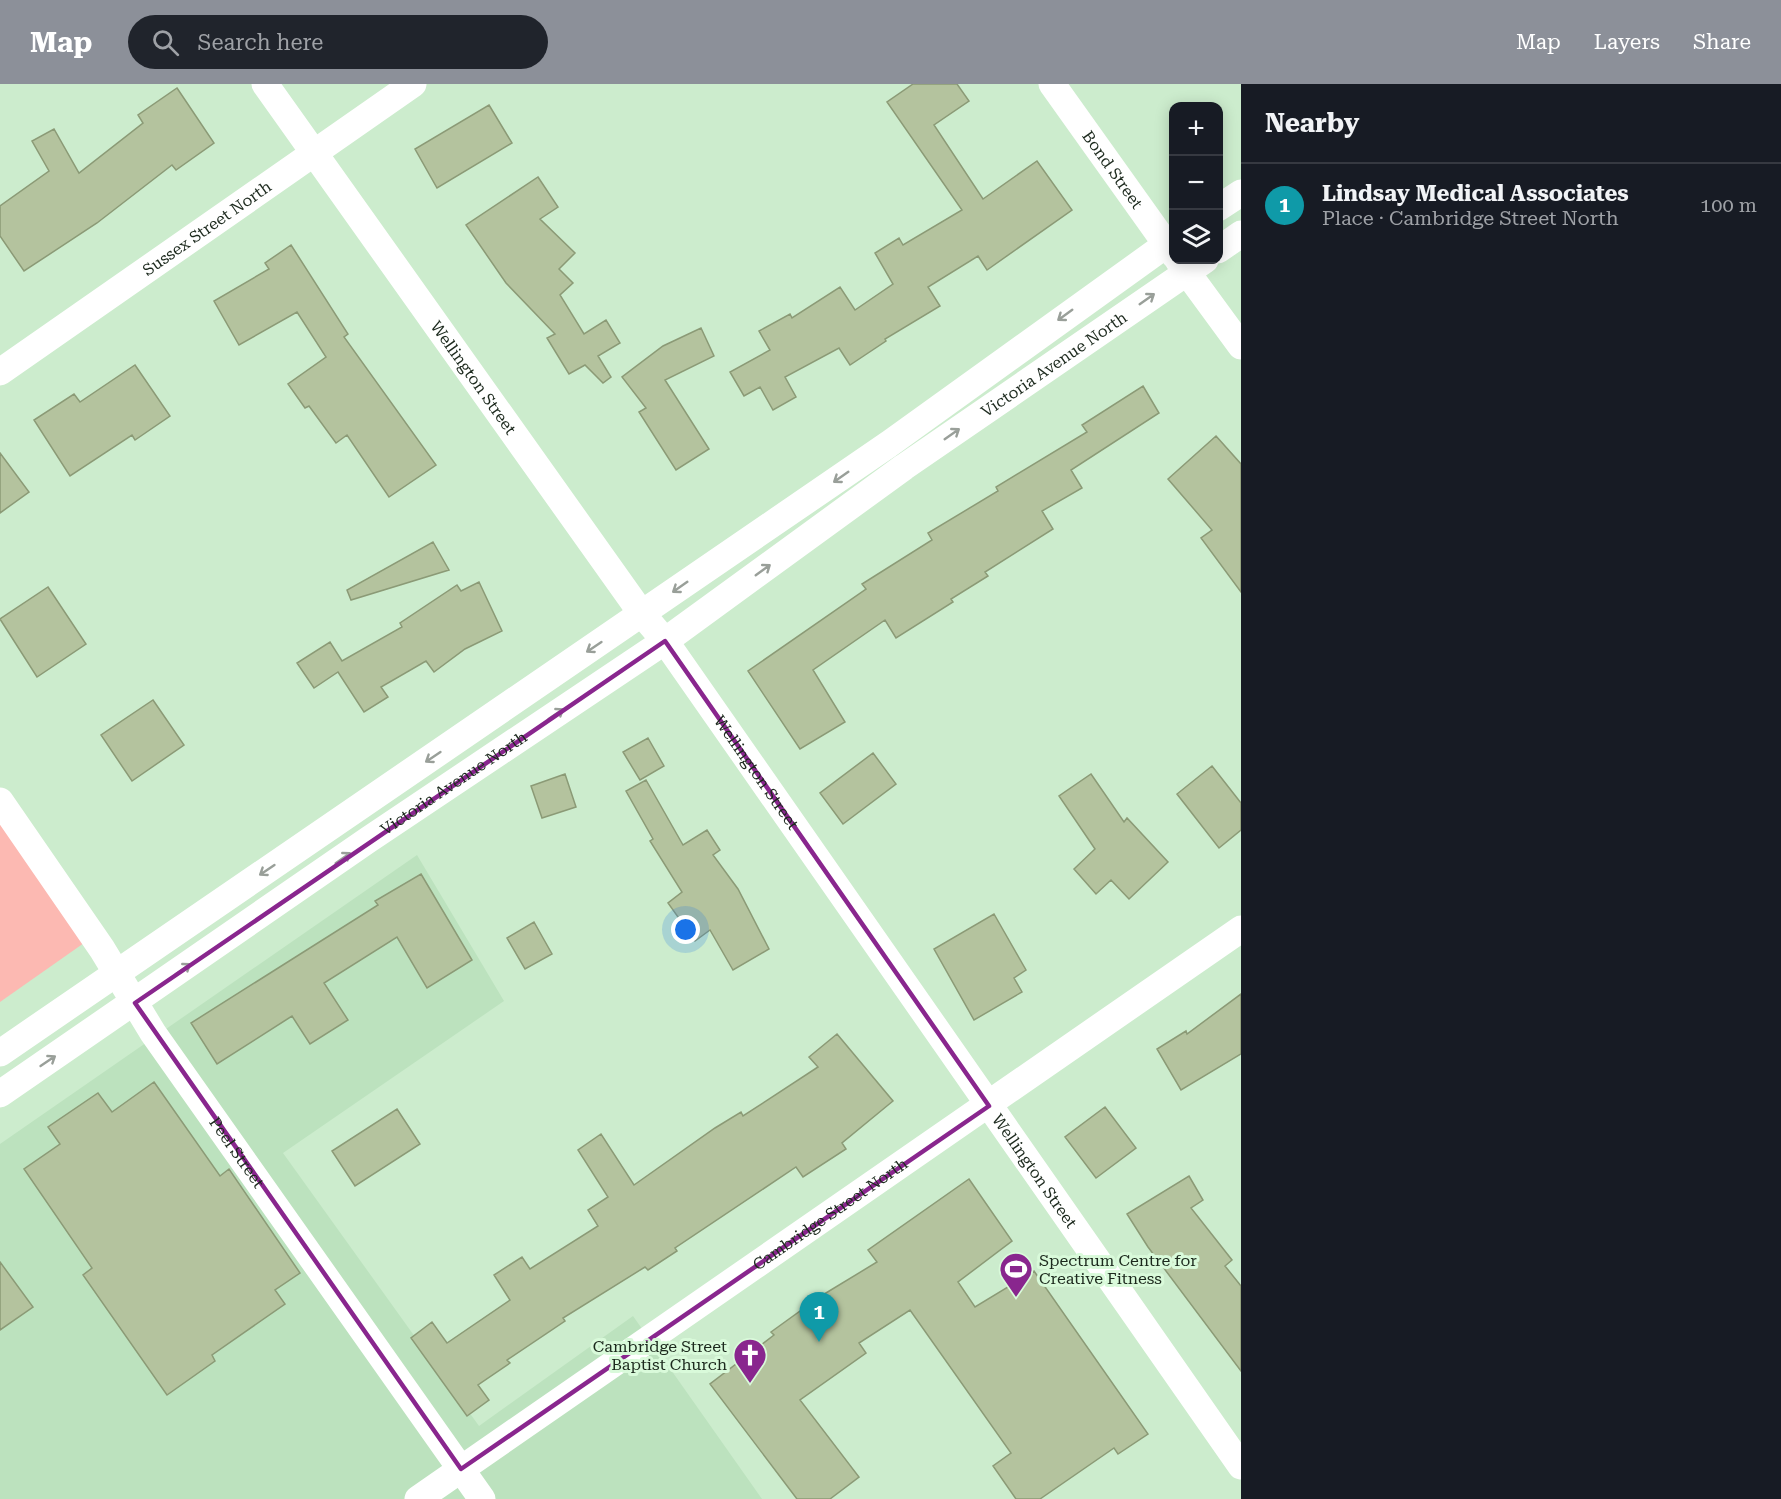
<!DOCTYPE html>
<meta charset="utf-8">
<style>
body{margin:0;font-family:"Roboto Serif",serif;background:#20242c;color:#f1f3f6}
.controls{position:absolute;right:18px;top:18px;display:grid;overflow:hidden;border-radius:12px;box-shadow:0 3px 15px #0003}
.controls button{width:54px;height:54px;display:grid;place-items:center;padding:0;border:0;border-bottom:2px solid #363941;background:#171b24;color:#f1f3f6;font:30px sans-serif}
.you{position:absolute;left:686px;top:846px;width:21px;height:21px;margin:-15px;border:4px solid #fff;border-radius:50%;background:#1a73e8;box-shadow:0 0 0 9px #1a73e833}
.badge{display:grid;place-items:center;width:39px;height:39px;border-radius:50%;background:#8c9099;color:#fff;font-size:20px;font-weight:700}
.pin{position:absolute;translate:-50% -50px;filter:drop-shadow(0 2px 3px #0008)}
.pin::after{content:'';position:absolute;top:32px;width:21px;height:18px;background:inherit;clip-path:polygon(0 0,100% 0,50% 100%)}
.list{margin:0;padding:0;list-style:none}
h2{display:flex;justify-content:space-between;align-items:center;height:78px;margin:0;padding:0 24px;font-size:26px}
h2 small{font-size:20px;font-weight:400;color:#9ea1a6}
.list li{display:grid;grid-template-columns:39px 1fr auto;gap:18px;align-items:center;box-sizing:border-box;height:84px;padding:0 24px;border-top:2px solid #363941}
.list b{display:block;font-size:22px;white-space:nowrap}
.list p{margin:0;font-size:20px;white-space:nowrap;color:#9ea1a6}
.list em{font-size:20px;font-style:normal;color:#9ea1a6}
.icon{flex:none;width:33px;height:33px;fill:none;stroke:currentColor;stroke-width:2;stroke-linecap:round;stroke-linejoin:round}
.map{position:relative;flex:none;width:1241px;height:1415px;overflow:hidden}
header{display:flex;align-items:center;gap:36px;box-sizing:border-box;height:84px;padding:0 30px;background:#8c9099;color:#fff}
header strong{font-size:28px}
nav{display:flex;gap:33px;margin-inline-start:auto;font-size:21px}
.search{width:420px;height:54px;background:#20242c;display:flex;align-items:center;gap:15px;box-sizing:border-box;padding:0 21px;border-radius:33px;color:#9ea1a6;font-size:22px}
main{display:flex}
aside{flex:1;background:#171b24}
.map>svg:first-child{display:block}
</style>
<header>
<strong>Map</strong>
<div class="search"><svg class="icon" aria-label="search" viewBox="0 0 24 24"><circle cx="10" cy="10" r="6"/><path d="M15 15l6 6"/></svg>Search here</div>
<nav><a>Map</a><a>Layers</a><a>Share</a></nav>
</header>
<main>
<div class="map">
<svg width="1241" height="1415" viewBox="0 0 1241 1415">
<rect width="100%" height="100%" fill="#cceccd"/>
<path fill="#bce2be" d="M 417,771 L 504,917 L 283,1069 L 479,1342 L 633,1232 L 762,1415 L 0,1415 L 0,1060 Z"/>
<path fill="#fcb9b2" d="M 0,739 L 84,859 L 0,918 Z"/>
<path fill="#b4c39e" stroke="#8b9a76" stroke-width="1.5" d="M 913,0 L 957,0 L 969,17 L 934,41 L 983,115 L 1037,77 L 1072,126 L 987,186 L 978,172 L 928,203 L 940,222 L 885,255 L 886,257 L 850,281 L 839,264 L 785,293 L 796,313 L 773,326 L 760,303 L 744,312 L 730,288 L 770,266 L 759,247 L 790,230 L 792,234 L 840,203 L 855,226 L 893,200 L 875,169 L 899,154 L 903,161 L 962,126 L 887,18 Z
M 177,4 L 214,59 L 176,86 L 172,81 L 97,139 L 24,187 L 0,152 L 0,122 L 49,87 L 32,57 L 54,45 L 79,89 L 143,39 L 138,31 Z
M 489,21 L 512,59 L 437,104 L 415,65 Z
M 538,93 L 558,123 L 540,135 L 575,169 L 559,185 L 573,199 L 560,211 L 584,250 L 606,236 L 620,259 L 598,272 L 611,293 L 603,299 L 585,281 L 569,290 L 547,254 L 555,250 L 506,199 L 466,141 Z
M 291,161 L 348,250 L 344,253 L 436,381 L 389,413 L 347,351 L 336,359 L 309,322 L 305,324 L 288,300 L 326,273 L 297,228 L 239,261 L 214,217 L 269,185 L 265,179 Z
M 701,244 L 714,272 L 665,296 L 709,365 L 676,386 L 639,328 L 646,324 L 622,293 L 663,262 Z
M 135,281 L 170,332 L 135,356 L 132,351 L 70,392 L 34,336 L 74,310 L 80,318 Z
M 1143,302 L 1159,329 L 1071,386 L 1082,404 L 1042,427 L 1053,445 L 985,488 L 988,492 L 951,515 L 953,518 L 896,554 L 885,536 L 813,586 L 845,638 L 800,665 L 748,587 L 866,505 L 862,500 L 932,456 L 928,449 L 998,407 L 996,403 L 1087,348 L 1082,341 Z
M 1216,352 L 1241,380 L 1241,508 L 1201,454 L 1212,446 L 1168,395 Z
M 0,369 L 29,408 L 0,429 Z
M 433,458 L 449,486 L 351,516 L 347,506 Z
M 479,498 L 502,547 L 465,565 L 434,588 L 426,577 L 381,603 L 388,613 L 364,628 L 338,588 L 314,604 L 297,579 L 330,558 L 342,577 L 402,543 L 400,539 L 457,501 L 461,507 Z
M 48,503 L 86,560 L 37,593 L 0,535 Z
M 153,616 L 184,661 L 132,697 L 101,651 Z
M 648,654 L 664,682 L 640,696 L 623,668 Z
M 873,669 L 896,700 L 843,740 L 820,709 Z
M 1212,682 L 1241,719 L 1241,746 L 1219,764 L 1177,710 Z
M 565,690 L 576,723 L 542,734 L 531,702 Z
M 1091,690 L 1124,738 L 1127,734 L 1168,778 L 1129,815 L 1111,796 L 1096,810 L 1074,785 L 1095,765 L 1059,712 Z
M 646,696 L 683,761 L 707,746 L 720,766 L 713,771 L 738,805 L 769,865 L 733,886 L 710,846 L 695,857 L 668,819 L 682,808 L 650,757 L 653,755 L 626,707 Z
M 421,790 L 472,876 L 427,904 L 397,853 L 324,899 L 348,936 L 310,960 L 292,932 L 217,980 L 191,939 L 378,821 L 375,817 Z
M 994,830 L 1026,886 L 1014,894 L 1022,908 L 974,936 L 934,865 Z
M 534,838 L 552,870 L 525,885 L 507,854 Z
M 1241,910 L 1241,970 L 1181,1006 L 1157,965 L 1186,947 L 1187,950 Z
M 837,950 L 893,1017 L 842,1059 L 846,1065 L 803,1093 L 796,1083 L 675,1164 L 677,1167 L 648,1186 L 645,1183 L 563,1234 L 565,1237 L 507,1276 L 510,1279 L 478,1301 L 489,1316 L 467,1332 L 411,1254 L 432,1238 L 447,1259 L 510,1216 L 494,1191 L 522,1173 L 530,1185 L 598,1142 L 588,1126 L 608,1113 L 578,1066 L 601,1050 L 634,1101 L 715,1044 L 741,1028 L 743,1032 L 818,983 L 809,973 Z
M 154,998 L 220,1092 L 229,1085 L 300,1189 L 275,1206 L 285,1220 L 212,1271 L 215,1277 L 167,1311 L 83,1191 L 92,1184 L 24,1085 L 60,1060 L 48,1043 L 98,1009 L 112,1028 Z
M 1105,1023 L 1136,1064 L 1096,1094 L 1065,1053 Z
M 397,1025 L 420,1060 L 355,1102 L 332,1067 Z
M 1189,1092 L 1203,1116 L 1191,1124 L 1232,1176 L 1225,1182 L 1241,1202 L 1241,1287 L 1148,1163 L 1127,1130 Z
M 969,1095 L 1012,1157 L 958,1198 L 975,1223 L 1034,1187 L 1148,1350 L 1118,1370 L 1114,1364 L 1040,1415 L 1016,1415 L 993,1382 L 1011,1369 L 910,1226 L 859,1259 L 866,1269 L 800,1316 L 859,1393 L 830,1415 L 797,1415 L 710,1300 L 774,1251 L 771,1248 L 821,1212 L 877,1178 L 868,1166 Z
M 0,1178 L 33,1223 L 0,1246 Z"/>
<g fill="none" stroke-linecap="round" stroke-linejoin="round">
<g stroke="#fff" stroke-width="27">
<path id="s1" d="M 265,0 L 642,530 L 665,557 L 1241,1382"/>
<path id="s2" d="M 1052,0 L 1174,171"/>
<path d="M 1218,124 L 1241,109"/>
<path d="M 1218,166 L 1241,150"/>
<path d="M 1178,176 L 1241,262"/>
<path id="s3" d="M 0,288 L 413,0"/>
<path id="s4" d="M 0,717 L 102,865 L 153,949 L 482,1415"/>
<path d="M 0,969 L 889,360 L 1174,155"/>
<path id="s5" d="M 0,1010 L 368,756 L 665,557 L 904,383 L 1205,176"/>
<path id="s6" d="M 418,1415 L 1241,845"/>
</g>
</g>
<defs><path id="oneway-shaft" d="M-6 0H5M1.5-3L5.5 0L1.5 3" fill="none" stroke-width="1.6" stroke-linecap="round" stroke-linejoin="round" transform="scale(1.5)"/></defs>
<g stroke="#999f99">
<use href="#oneway-shaft" transform="translate(1147 215) rotate(-35)"/>
<use href="#oneway-shaft" transform="translate(1065 231) rotate(144)"/>
<use href="#oneway-shaft" transform="translate(952 350) rotate(-35)"/>
<use href="#oneway-shaft" transform="translate(841 393) rotate(145)"/>
<use href="#oneway-shaft" transform="translate(763 486) rotate(-36)"/>
<use href="#oneway-shaft" transform="translate(680 503) rotate(145)"/>
<use href="#oneway-shaft" transform="translate(594 563) rotate(146)"/>
<use href="#oneway-shaft" transform="translate(556 630) rotate(-34)"/>
<use href="#oneway-shaft" transform="translate(433 673) rotate(146)"/>
<use href="#oneway-shaft" transform="translate(343 774) rotate(-35)"/>
<use href="#oneway-shaft" transform="translate(267 786) rotate(146)"/>
<use href="#oneway-shaft" transform="translate(183 885) rotate(-35)"/>
<use href="#oneway-shaft" transform="translate(48 977) rotate(-34)"/>
</g>
<path fill="none" stroke="#89268e" stroke-width="4.5" stroke-linejoin="round" d="M 665,557 L 989,1022 L 461,1385 L 135,919 Z"/>
<defs>
<symbol id="stadium-pin" viewBox="-11 -11 22 30"><path d="M0 17L-7.5 6A9.5 9.5 0 1 1 7.5 6Z" fill="#89268e" stroke="#d9fada"/><path d="M0-5a6.5 5 0 1 0 0 10a6.5 5 0 1 0 0-10ZM-3.5-1.8h7v3.6h-7Z" fill="#fff"/></symbol>
<symbol id="church-pin" viewBox="-11 -11 22 30"><path d="M0 17L-7.5 6A9.5 9.5 0 1 1 7.5 6Z" fill="#89268e" stroke="#d9fada"/><path d="M-1.2-6h2.4v3.5h3.3v2.4h-3.3V6h-2.4V-.1h-3.3v-2.4h3.3Z" fill="#fff"/></symbol>
</defs>
<g fill-rule="evenodd">
<use href="#stadium-pin" x="997" y="1166" width="38" height="52"/>
<use href="#church-pin" x="731" y="1252" width="38" height="52"/>
</g>
<g text-anchor="middle" stroke-width="6" stroke-linejoin="round" paint-order="stroke">
<g font-size="16" fill="#1c291d" stroke="#d9fada">
<text dy="6" stroke="none"><textPath href="#s2" startOffset="105">Bond Street</textPath></text>
<text dy="6" stroke="none"><textPath href="#s3" startOffset="252">Sussex Street North</textPath></text>
<text dy="6" stroke="none"><textPath href="#s5" startOffset="1282">Victoria Avenue North</textPath></text>
<text dy="6" stroke="none"><textPath href="#s1" startOffset="360">Wellington Street</textPath></text>
<text dy="6" stroke="none"><textPath href="#s1" startOffset="846">Wellington Street</textPath></text>
<text dy="6" stroke="none"><textPath href="#s5" startOffset="550">Victoria Avenue North</textPath></text>
<text dy="6" stroke="none"><textPath href="#s4" startOffset="424">Peel Street</textPath></text>
<text dy="6" stroke="none"><textPath href="#s1" startOffset="1332">Wellington Street</textPath></text>
<text dy="6" stroke="none"><textPath href="#s6" startOffset="501">Cambridge Street North</textPath></text>
</g>
<g font-size="16" fill="#1c291d" stroke="#d9fada" text-anchor="start">
<text x="1039" y="1182">Spectrum Centre for<tspan x="1039" dy="18">Creative Fitness</tspan></text>
<text x="727" y="1268" text-anchor="end">Cambridge Street<tspan x="727" dy="18">Baptist Church</tspan></text>
</g>
</g>
</svg>
<div class="controls">
<button>+</button>
<button>−</button>
<button><svg class="icon" aria-label="layers" viewBox="0 0 24 24"><path d="M12 4l9 5-9 5-9-5zM3 14l9 5 9-5"/></svg></button>
</div>
<div class="you"></div>
<div class="pin badge" style="left:819px;top:1258px;background:#0f9aa8">1</div>
</div>
<aside>
<h2>Nearby<small></small></h2>
<ul class="list">
<li><span class="badge" style="background:#0f9aa8">1</span><div><b>Lindsay Medical Associates</b><p>Place · Cambridge Street North</p></div><em>100 m</em></li>
</ul>
</aside>
</main>
